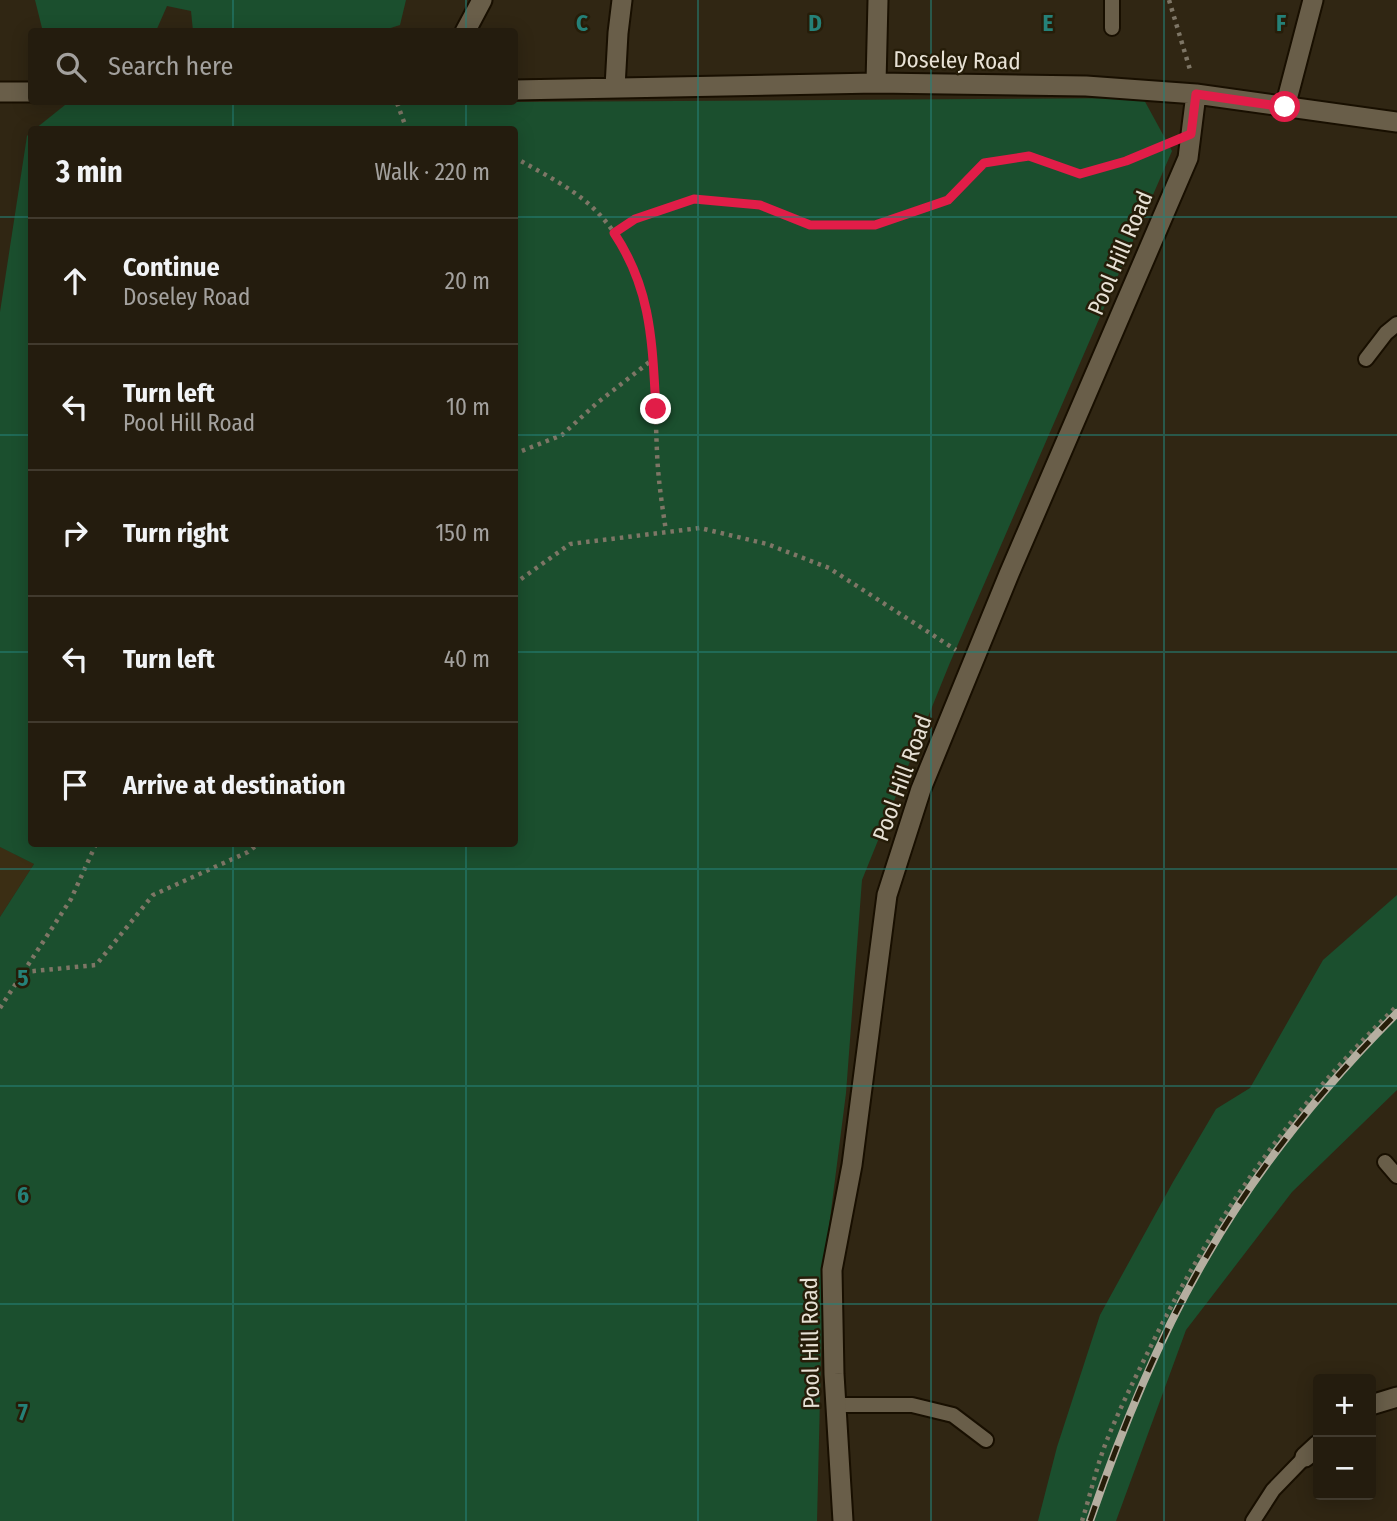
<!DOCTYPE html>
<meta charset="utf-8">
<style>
body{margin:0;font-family:"Fira Sans Condensed",sans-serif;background:#2c2517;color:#f1f3f6}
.controls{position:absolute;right:21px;bottom:21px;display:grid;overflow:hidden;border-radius:7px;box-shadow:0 4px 18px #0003}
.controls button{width:63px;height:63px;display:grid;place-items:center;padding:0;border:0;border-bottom:2px solid #413a2e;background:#241c0e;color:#f1f3f6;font:35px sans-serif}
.stop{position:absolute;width:21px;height:21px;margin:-16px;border:5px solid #e11d48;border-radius:50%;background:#fff}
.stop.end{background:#e11d48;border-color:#fff;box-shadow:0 2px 7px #0008}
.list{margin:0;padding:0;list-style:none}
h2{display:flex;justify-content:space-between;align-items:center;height:91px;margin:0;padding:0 28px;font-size:30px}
h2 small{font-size:23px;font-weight:400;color:#a3a19e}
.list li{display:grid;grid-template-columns:46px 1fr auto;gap:21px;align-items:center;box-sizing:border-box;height:126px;padding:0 28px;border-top:2px solid #413a2e}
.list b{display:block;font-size:26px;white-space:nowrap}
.list p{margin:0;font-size:23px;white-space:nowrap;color:#a3a19e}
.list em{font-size:23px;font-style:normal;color:#a3a19e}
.icon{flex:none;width:38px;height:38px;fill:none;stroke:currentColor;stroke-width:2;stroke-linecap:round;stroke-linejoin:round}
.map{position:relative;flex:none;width:1397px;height:1521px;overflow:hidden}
.search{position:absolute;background:#241c0e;box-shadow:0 4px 18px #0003;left:28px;top:28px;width:490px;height:77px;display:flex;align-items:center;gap:18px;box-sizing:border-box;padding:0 24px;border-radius:7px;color:#a3a19e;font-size:26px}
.panel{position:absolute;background:#241c0e;box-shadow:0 4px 18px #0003;left:28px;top:126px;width:490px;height:721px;border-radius:7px}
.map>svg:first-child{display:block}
</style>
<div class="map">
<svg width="1397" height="1521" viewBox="0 0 1397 1521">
<rect width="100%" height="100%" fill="#302613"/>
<path fill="#3b2e14" d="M 0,847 L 34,864 L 0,917 Z"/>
<path fill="#1b4f2e" d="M 35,0 L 406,0 L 400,25 L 381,31 L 193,31 L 191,11 L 167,6 L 156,31 L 43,32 Z
M 1143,98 L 1172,151 L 949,665 L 862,880 L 846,1093 L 823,1274 L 817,1521 L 0,1521 L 0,917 L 34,864 L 0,847 L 0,312 L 27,136 L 31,132 L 32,844 L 514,844 L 514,130 L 35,129 L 65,105 Z
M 1397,895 L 1397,1090 L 1292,1192 L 1186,1330 L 1116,1521 L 1038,1521 L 1057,1447 L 1100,1315 L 1173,1182 L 1216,1109 L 1250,1088 L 1323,960 Z"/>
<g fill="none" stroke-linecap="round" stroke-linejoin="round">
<defs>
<path id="service" d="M 1112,0 L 1112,28
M 1366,359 L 1386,333 L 1397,324
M 1385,1162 L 1397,1176
M 835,1405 L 912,1405 L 953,1415 L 986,1440
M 1253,1521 L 1273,1490 L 1305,1457"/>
<path id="minor" d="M 465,32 L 482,0
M 876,83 L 878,0
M 615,87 L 618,33 L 622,0
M 514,90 L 876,83 L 1086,86 L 1196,94 L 1397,122
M 0,92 L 32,92
M 1285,107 L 1313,0
M 1371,1405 L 1397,1397
M 1305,1457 L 1318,1445
M 843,1521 L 834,1374 L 832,1270 L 852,1165 L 887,895 L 921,789 L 1009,574 L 1188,158 L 1196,94"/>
</defs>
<use href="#service" stroke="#180f00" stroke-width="18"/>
<use href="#minor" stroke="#180f00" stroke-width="23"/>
<path stroke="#7e7666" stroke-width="4.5" stroke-dasharray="3.5 5" stroke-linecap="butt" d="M 1169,0 L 1191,73
M 397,103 L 407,130
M 514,157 C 543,174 576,189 599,214 C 660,279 653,368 657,452 C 658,479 662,505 666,531
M 614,233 L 635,219 L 694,199 L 760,205 L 810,225 L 875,225 L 948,200 L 984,163 L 1029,156 L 1080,175 L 1126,161 L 1167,144
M 514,454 L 562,435 L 597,403 L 652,360
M 514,584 L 570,544 L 700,528 L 767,544 L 829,568 L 956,650
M 24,972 L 96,965 L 153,895 L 248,852 L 258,844
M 0,1008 L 71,899 L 96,844
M 1082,1521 C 1090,1496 1096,1469 1105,1445 C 1118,1412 1134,1380 1150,1348 C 1214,1217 1292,1107 1397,1006"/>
<use href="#service" stroke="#695e49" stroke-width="14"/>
<use href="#minor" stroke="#695e49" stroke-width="19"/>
<defs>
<path id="rail" d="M 1090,1521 C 1121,1431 1157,1341 1205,1259 C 1257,1168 1323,1087 1397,1013"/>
</defs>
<use href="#rail" stroke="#b5aea0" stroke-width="8"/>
<use href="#rail" stroke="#261d09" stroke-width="5" stroke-dasharray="16" stroke-linecap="butt"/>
</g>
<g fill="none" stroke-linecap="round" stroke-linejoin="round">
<path stroke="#e11d48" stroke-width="9" d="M 656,409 C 652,343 652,290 614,233 L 635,219 L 694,199 L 760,205 L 810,225 L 875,225 L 948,200 L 984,163 L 1029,156 L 1080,174 L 1126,161 L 1191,134 L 1196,94 L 1285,107"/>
</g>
<path fill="none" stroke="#258178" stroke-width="2" stroke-opacity="0.55" d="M 233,0 L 233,32M 466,0 L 466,32M 698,0 L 698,1521M 931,0 L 931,1521M 1164,0 L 1164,1521M 233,102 L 233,130M 466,102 L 466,130M 0,217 L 32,217M 514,217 L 1397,217M 0,435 L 32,435M 514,435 L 1397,435M 0,652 L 32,652M 514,652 L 1397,652M 233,844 L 233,1521M 466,844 L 466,1521M 0,869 L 1397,869M 0,1086 L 1397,1086M 0,1304 L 1397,1304"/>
<g text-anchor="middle" stroke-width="5" stroke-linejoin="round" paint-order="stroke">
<g font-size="23" fill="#e7e1d5" stroke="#261d09">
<text transform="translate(957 60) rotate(1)" y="8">Doseley Road</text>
<text transform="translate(1120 253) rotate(-67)" y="8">Pool Hill Road</text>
<text transform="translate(902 778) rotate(-70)" y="8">Pool Hill Road</text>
<text transform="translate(810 1343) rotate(-91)" y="8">Pool Hill Road</text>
</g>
</g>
<g font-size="23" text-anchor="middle" font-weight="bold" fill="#258178" stroke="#261d09" stroke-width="5" stroke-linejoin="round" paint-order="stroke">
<text x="582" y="31">C</text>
<text x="815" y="31">D</text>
<text x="1048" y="31">E</text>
<text x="1281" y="31">F</text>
<text x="23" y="986">5</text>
<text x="23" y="1203">6</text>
<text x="23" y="1420">7</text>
</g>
</svg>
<div class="controls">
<button>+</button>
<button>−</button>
</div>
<div class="stop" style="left:1285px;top:107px"></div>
<div class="stop end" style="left:656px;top:409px"></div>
<div class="search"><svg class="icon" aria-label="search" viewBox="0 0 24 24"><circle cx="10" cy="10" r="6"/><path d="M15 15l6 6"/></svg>Search here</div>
<section class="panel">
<h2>3 min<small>Walk · 220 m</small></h2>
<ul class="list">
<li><svg class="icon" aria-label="ahead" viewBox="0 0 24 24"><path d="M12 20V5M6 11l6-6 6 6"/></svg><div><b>Continue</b><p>Doseley Road</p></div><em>20 m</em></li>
<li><svg class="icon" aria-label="left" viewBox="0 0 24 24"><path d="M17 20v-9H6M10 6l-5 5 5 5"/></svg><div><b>Turn left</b><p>Pool Hill Road</p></div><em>10 m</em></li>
<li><svg class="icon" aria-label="right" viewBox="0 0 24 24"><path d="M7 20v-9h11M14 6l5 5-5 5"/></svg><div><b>Turn right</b></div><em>150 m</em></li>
<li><svg class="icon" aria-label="left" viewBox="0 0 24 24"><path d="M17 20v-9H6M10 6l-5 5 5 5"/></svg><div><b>Turn left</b></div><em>40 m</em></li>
<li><svg class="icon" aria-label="arrive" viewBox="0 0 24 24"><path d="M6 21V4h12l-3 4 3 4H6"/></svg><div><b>Arrive at destination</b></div></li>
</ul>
</section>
</div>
